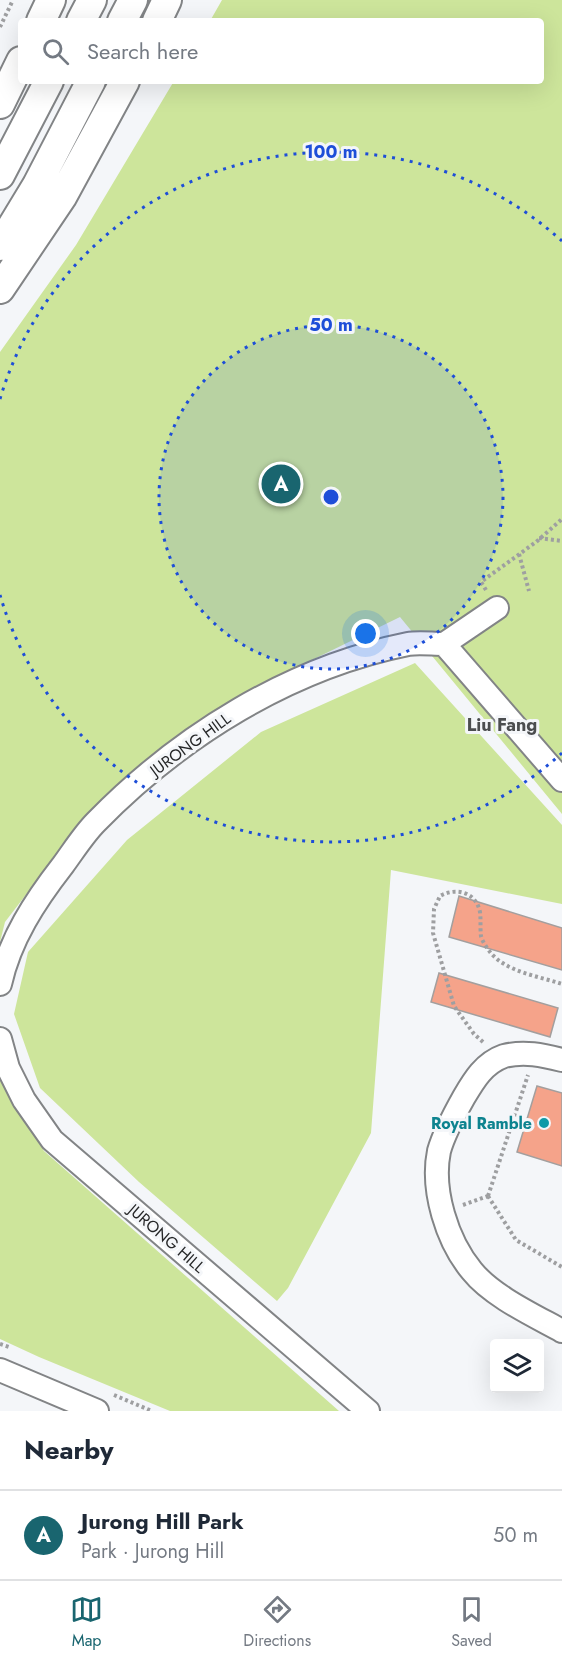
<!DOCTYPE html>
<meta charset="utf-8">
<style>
body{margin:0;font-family:Jost,sans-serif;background:#f6f6f7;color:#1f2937}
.controls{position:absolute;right:18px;bottom:18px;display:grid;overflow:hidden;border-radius:6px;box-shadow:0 6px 24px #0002}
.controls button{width:54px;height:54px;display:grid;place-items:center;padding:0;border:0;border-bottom:2px solid #e0e1e3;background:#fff;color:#1f2937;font:30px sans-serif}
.you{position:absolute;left:366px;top:634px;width:21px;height:21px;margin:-15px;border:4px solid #fff;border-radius:50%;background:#1a73e8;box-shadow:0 0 0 9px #1a73e833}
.badge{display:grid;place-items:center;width:39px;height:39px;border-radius:50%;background:#19656f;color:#fff;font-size:20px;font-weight:700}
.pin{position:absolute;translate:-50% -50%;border:3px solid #fff;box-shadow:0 2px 6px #0006}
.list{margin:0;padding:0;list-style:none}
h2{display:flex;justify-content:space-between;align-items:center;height:78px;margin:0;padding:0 24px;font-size:26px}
h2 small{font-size:20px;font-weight:400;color:#747a83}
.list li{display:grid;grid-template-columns:39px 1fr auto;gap:18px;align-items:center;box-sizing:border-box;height:90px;padding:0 24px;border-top:2px solid #e0e1e3}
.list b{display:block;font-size:22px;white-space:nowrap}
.list p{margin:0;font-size:20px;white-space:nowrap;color:#747a83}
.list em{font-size:20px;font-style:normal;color:#747a83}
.icon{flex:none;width:33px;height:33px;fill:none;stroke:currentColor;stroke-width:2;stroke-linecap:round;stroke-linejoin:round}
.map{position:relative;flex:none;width:562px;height:1411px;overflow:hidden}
.search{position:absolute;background:#fff;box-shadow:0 6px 24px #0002;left:18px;right:18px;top:18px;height:66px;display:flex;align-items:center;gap:15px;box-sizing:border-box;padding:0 21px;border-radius:6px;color:#747a83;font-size:22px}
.sheet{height:168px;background:#fff}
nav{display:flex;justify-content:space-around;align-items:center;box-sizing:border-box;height:84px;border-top:2px solid #e0e1e3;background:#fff;font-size:16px;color:#747a83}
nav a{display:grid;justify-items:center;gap:3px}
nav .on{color:#19656f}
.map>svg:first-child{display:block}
</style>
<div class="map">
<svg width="562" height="1411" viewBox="0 0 562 1411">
<rect width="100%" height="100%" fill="#f4f6f9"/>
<path fill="#cde59b" d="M 222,0 L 562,0 L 562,814 L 400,617 L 269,681 L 81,823 L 5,922 L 0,942 L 0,352 L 76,245 L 174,81 L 541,81 L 541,21 L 210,21 Z
M 415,663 L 562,825 L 562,904 L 391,870 L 371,1133 L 288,1288 L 277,1301 L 139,1182 L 40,1088 L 14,1014 L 28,952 L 127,840 L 261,732 Z
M 0,1080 L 44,1151 L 339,1411 L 170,1411 L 39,1357 L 0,1339 Z"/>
<path fill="#f5a38a" stroke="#a39f9e" stroke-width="1.5" d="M 459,896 L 562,928 L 562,970 L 449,937 Z
M 439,973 L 558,1008 L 550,1037 L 431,1002 Z
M 537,1086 L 562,1093 L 562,1166 L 517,1152 Z"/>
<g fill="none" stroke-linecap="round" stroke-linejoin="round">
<defs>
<path id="minor" d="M 444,644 L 562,780
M 444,644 L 497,608
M 0,984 C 10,939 35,901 63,865 C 74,850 84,834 96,822 C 180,736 289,668 408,644 C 419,642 432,644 444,644
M 0,1039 L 8,1068 L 24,1100 L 52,1140 L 368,1411
M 562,1060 C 543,1055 524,1051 504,1056 C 484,1063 474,1080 464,1097 C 455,1113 444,1133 439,1151 C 431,1190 447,1241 472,1271 C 492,1296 533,1315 562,1331
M 0,1370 L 97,1411"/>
<path id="major" d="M 41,21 L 51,0
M 81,21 L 92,0
M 122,21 L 133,0
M 157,21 L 167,0
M 0,104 L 21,61
M 0,175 L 49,81
M 0,246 L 37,185 L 91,81
M 0,289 L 62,197 L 125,81"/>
</defs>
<use href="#minor" stroke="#828486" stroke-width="26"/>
<use href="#major" stroke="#828486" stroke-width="32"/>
<path stroke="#9e9fa1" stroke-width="4" stroke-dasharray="3 3" stroke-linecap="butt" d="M 0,27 L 13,0
M 539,538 L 562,541
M 519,554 L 529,591
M 486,590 L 481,582 L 536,542 L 562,519
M 483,1042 L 474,1034 L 454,1006 L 433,933 L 434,909 L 440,896 C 456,887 476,892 480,912 C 481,920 480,928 481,936 C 482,941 487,948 490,952 C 506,972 538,976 562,984
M 488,1196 L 528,1075
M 488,1196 L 516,1240 L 562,1267
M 463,1205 L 488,1196
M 0,1344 L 9,1347
M 114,1395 L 152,1411"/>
<use href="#minor" stroke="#fff" stroke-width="22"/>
<use href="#major" stroke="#fff" stroke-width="28"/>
</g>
<circle cx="331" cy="497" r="172" fill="#1d4ed8" fill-opacity=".12"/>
<g fill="none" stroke="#1d4ed8" stroke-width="3" stroke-dasharray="3 6">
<circle cx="331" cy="497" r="172"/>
<path d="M562 753A345 345 0 0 1 0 595M0 399A345 345 0 0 1 562 241"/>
</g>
<circle fill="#0f9aa8" stroke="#f4f6f9" stroke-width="2" cx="544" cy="1123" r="6"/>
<g text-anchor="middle" stroke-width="6" stroke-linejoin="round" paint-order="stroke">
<g font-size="16" fill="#262728" stroke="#f4f6f9">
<text transform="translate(190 744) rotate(-36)" y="6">JURONG HILL</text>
<text transform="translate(167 1238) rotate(41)" y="6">JURONG HILL</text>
</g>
<g font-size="16" font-weight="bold" fill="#0d838f" stroke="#f4f6f9" text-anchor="end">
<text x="532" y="1129">Royal Ramble</text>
</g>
<g font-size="18" font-weight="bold" fill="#4b4d4f" stroke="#f4f6f9">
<text x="502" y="731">Liu Fang</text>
</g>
</g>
<circle cx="331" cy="497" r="9" fill="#1d4ed8" stroke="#f4f6f9" stroke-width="3"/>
<g font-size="18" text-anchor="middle" font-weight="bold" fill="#1d4ed8" stroke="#f4f6f9" stroke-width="6" stroke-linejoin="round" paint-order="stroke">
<text x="331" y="158">100 m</text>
<text x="331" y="331">50 m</text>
</g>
</svg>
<div class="controls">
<button><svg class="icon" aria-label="layers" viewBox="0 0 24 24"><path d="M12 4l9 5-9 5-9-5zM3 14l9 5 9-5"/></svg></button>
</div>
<div class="you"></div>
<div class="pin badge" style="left:281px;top:484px">A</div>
<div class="search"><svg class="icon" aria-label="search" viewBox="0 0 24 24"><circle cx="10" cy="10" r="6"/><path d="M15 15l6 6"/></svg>Search here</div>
</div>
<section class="sheet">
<h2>Nearby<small></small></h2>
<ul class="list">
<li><span class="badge">A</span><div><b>Jurong Hill Park</b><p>Park · Jurong Hill</p></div><em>50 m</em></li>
</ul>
</section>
<nav>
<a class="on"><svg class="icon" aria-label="map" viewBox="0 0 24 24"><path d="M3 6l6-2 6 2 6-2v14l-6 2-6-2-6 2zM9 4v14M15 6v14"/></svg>Map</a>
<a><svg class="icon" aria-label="directions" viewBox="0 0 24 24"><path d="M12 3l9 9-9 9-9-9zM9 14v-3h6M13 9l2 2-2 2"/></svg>Directions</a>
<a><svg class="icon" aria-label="saved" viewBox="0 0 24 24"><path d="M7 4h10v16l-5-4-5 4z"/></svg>Saved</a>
</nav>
